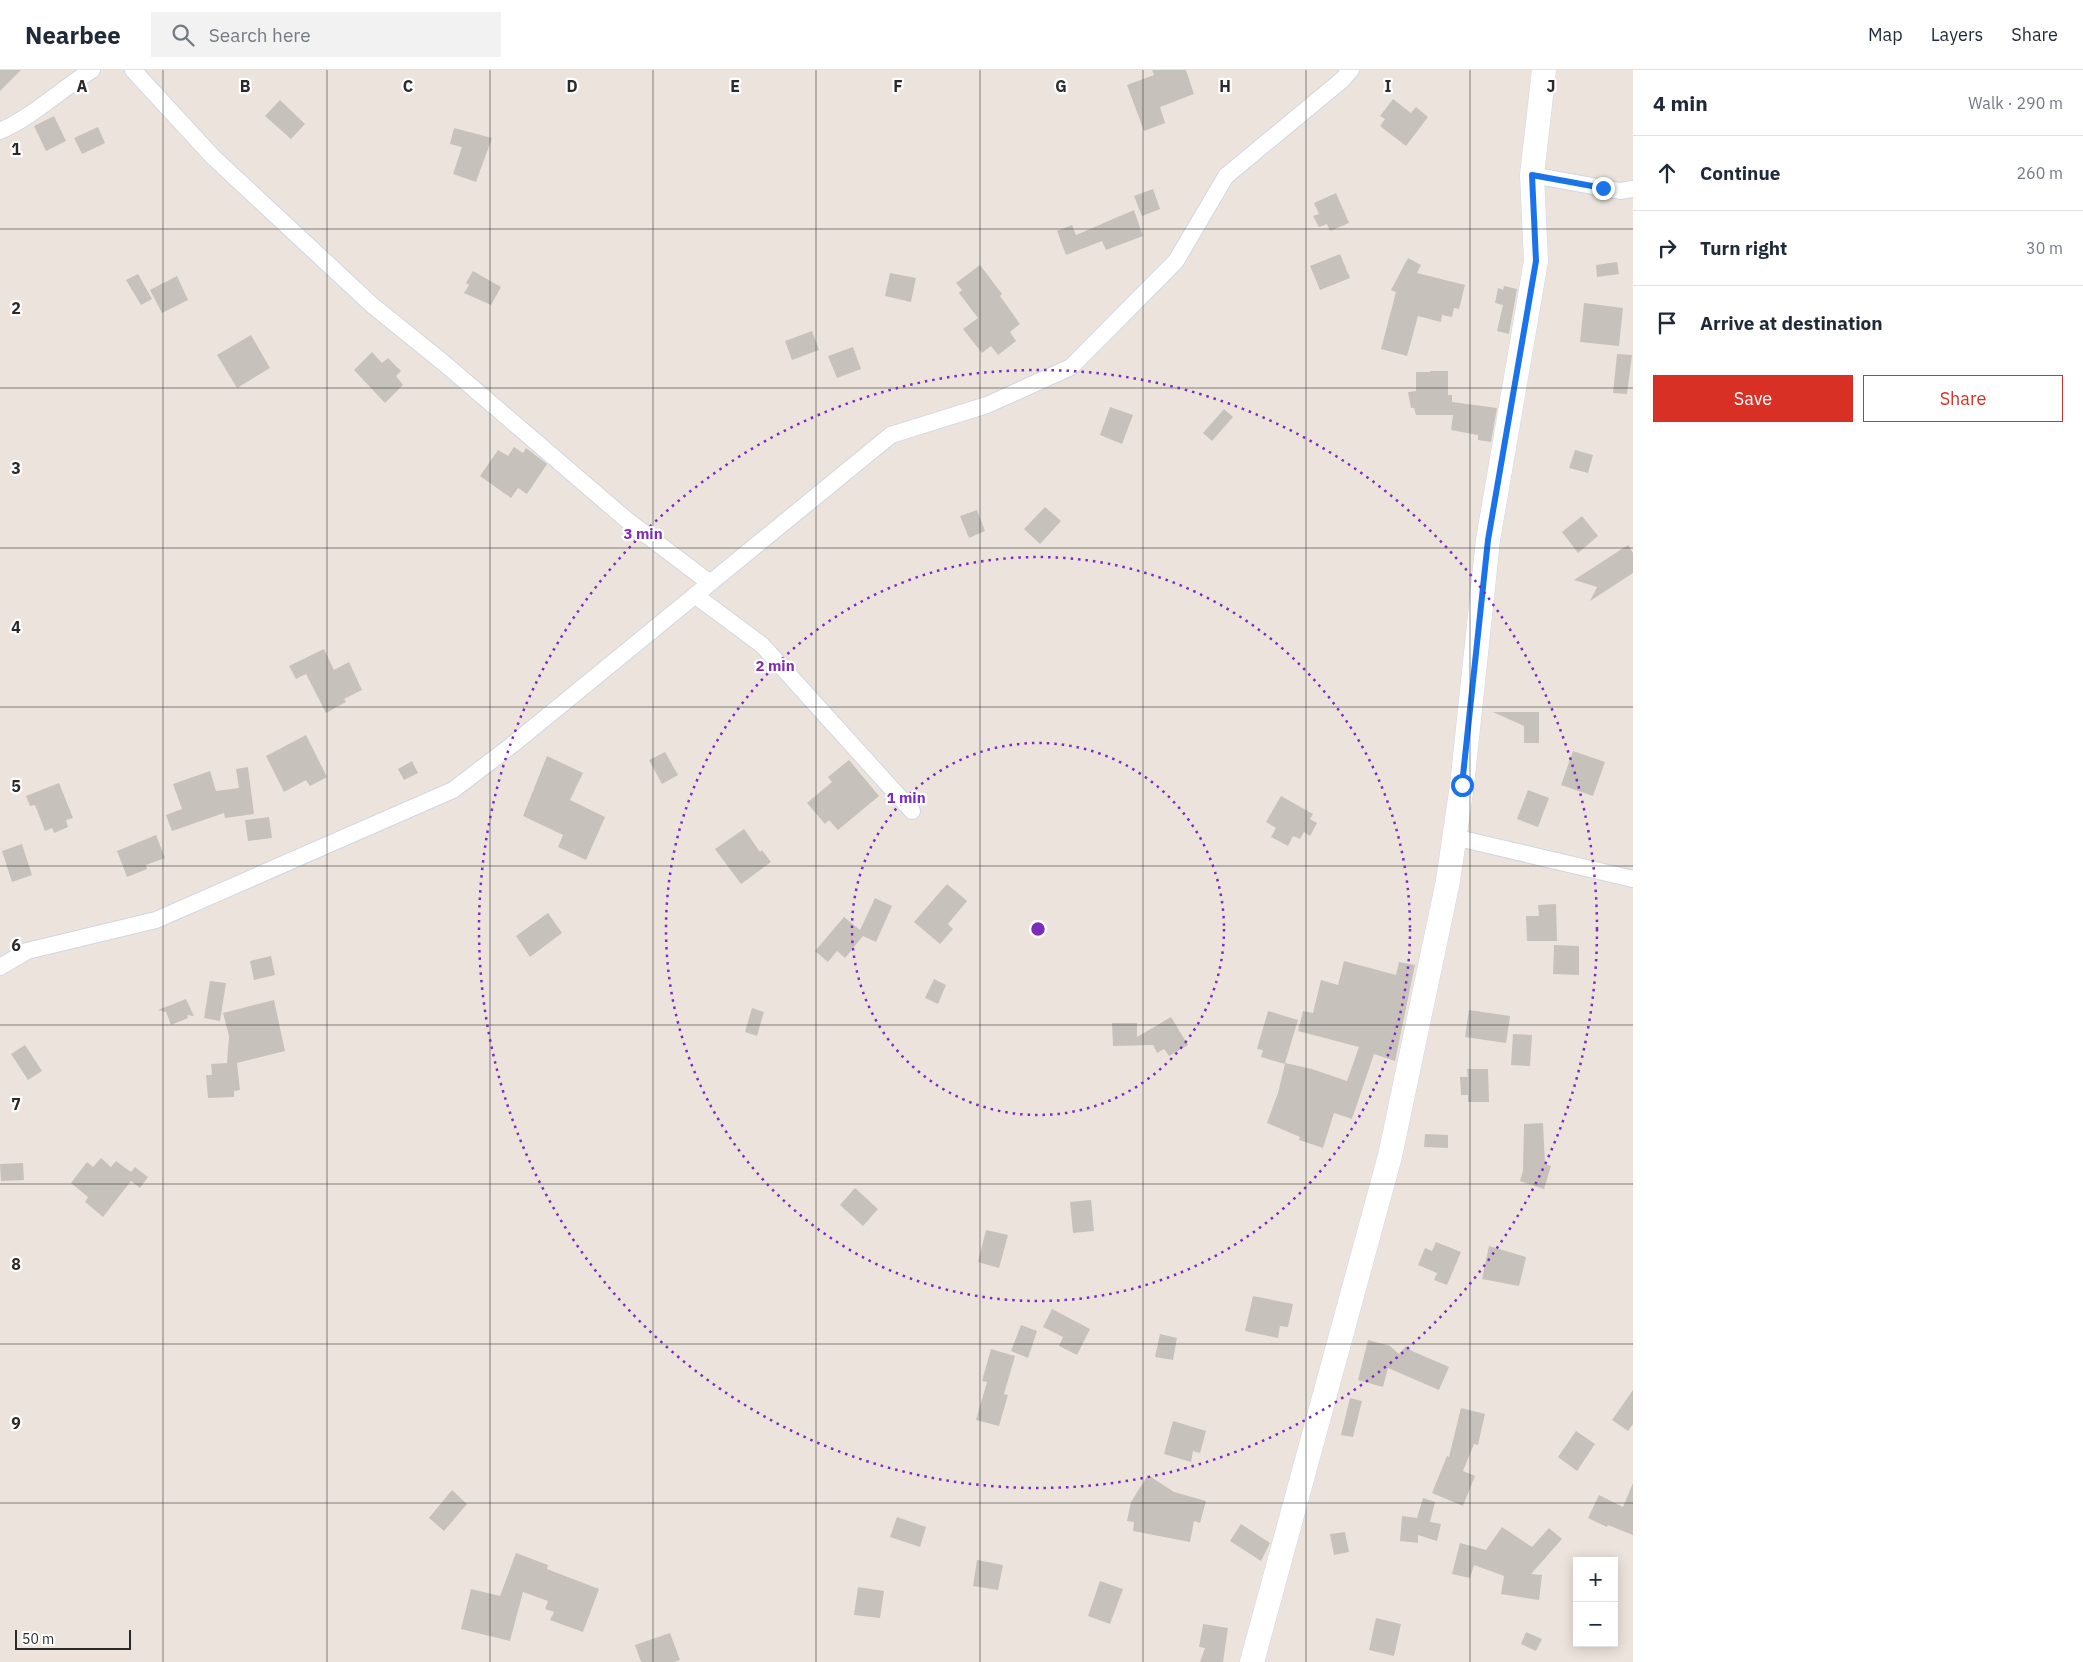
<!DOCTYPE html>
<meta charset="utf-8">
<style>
body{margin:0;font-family:"IBM Plex Sans",sans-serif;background:#f2f2f3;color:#1f2937}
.controls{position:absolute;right:15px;bottom:15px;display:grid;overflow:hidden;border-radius:0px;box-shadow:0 2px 12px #0003}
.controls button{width:45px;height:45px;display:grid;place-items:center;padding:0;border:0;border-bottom:1px solid #e0e1e3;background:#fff;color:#1f2937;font:25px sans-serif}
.scale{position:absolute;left:15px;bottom:12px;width:116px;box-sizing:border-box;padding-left:5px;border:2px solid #2a2a2a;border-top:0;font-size:14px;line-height:18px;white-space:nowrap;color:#2a2a2a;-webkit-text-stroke:4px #fff;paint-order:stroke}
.stop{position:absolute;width:15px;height:15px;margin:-11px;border:4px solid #1a73e8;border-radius:50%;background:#fff}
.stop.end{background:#1a73e8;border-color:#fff;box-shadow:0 1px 5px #0008}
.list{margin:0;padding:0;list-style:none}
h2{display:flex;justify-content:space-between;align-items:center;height:65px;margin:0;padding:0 20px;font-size:21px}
h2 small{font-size:16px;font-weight:400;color:#747a83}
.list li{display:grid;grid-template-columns:32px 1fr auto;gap:15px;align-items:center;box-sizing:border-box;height:75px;padding:0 20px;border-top:1px solid #e0e1e3}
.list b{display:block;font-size:19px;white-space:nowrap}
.list em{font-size:16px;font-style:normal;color:#747a83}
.actions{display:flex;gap:10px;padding:15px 20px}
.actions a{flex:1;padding:11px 0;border:1px solid #d93025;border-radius:0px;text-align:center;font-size:18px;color:#d93025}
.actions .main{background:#d93025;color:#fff}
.icon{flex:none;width:28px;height:28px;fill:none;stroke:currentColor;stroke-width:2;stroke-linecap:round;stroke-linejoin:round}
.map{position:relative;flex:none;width:1633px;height:1592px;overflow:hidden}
header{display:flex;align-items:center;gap:30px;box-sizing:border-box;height:70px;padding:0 25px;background:#fff;border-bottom:1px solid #e0e1e3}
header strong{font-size:24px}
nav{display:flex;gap:28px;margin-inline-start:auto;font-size:18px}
.search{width:350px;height:45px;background:#f2f2f3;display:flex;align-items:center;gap:12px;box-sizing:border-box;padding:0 18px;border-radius:0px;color:#747a83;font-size:19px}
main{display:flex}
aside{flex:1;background:#fff}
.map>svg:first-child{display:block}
</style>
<header>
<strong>Nearbee</strong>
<div class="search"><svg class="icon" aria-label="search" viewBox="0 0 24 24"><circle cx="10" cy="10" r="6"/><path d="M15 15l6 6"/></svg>Search here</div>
<nav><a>Map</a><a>Layers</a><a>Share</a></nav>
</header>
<main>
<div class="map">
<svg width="1633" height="1592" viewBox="0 0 1633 1592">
<rect width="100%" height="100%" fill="#ece4dc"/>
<path fill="#c7c1bb" d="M 0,0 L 21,0 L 0,21 Z
M 1152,0 L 1186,0 L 1194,24 L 1160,37 L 1165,53 L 1144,61 L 1127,15 L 1154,5 Z
M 1393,29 L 1411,43 L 1416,37 L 1428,47 L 1406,76 L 1380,56 L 1385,49 L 1380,46 Z
M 280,30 L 305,54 L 291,69 L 265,46 Z
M 54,46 L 66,71 L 46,81 L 34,56 Z
M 98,57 L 105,73 L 82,84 L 74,68 Z
M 454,58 L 492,68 L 476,112 L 453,104 L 462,77 L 450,74 Z
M 1153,119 L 1160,139 L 1142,146 L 1134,126 Z
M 1336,123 L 1349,153 L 1330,161 L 1327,154 L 1319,157 L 1313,146 L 1319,144 L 1314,133 Z
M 1134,140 L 1143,166 L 1106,180 L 1102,171 L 1066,185 L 1057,161 L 1072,155 L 1076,165 Z
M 1340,184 L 1350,208 L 1320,220 L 1310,196 Z
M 1408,188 L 1421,195 L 1417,203 L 1465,215 L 1459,239 L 1454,238 L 1452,247 L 1442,245 L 1441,252 L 1418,246 L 1407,286 L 1381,279 L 1396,222 L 1391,220 Z
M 1617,192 L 1619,204 L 1597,207 L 1596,195 Z
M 980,195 L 1002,224 L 1000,226 L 1020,254 L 1010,262 L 1016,271 L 998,285 L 991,276 L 982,283 L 963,259 L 978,248 L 959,223 L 962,220 L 956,213 Z
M 473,201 L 501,217 L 491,235 L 464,223 L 469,215 L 466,213 Z
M 890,203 L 916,208 L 911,232 L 885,226 Z
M 138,204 L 152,229 L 141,235 L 126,210 Z
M 177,206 L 188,230 L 162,243 L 150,220 Z
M 1504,216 L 1517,219 L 1509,264 L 1497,261 L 1503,235 L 1495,233 L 1498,218 L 1503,220 Z
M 1584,233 L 1623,238 L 1619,276 L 1580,272 Z
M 812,261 L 819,280 L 792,290 L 785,271 Z
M 251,265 L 270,298 L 237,318 L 217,285 Z
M 853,277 L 861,299 L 837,308 L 828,286 Z
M 372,282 L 382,293 L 388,288 L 401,301 L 396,306 L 403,315 L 385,333 L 354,300 Z
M 1617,284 L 1632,285 L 1627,324 L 1613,323 Z
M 1430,301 L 1448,301 L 1448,325 L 1452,325 L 1452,332 L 1497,338 L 1491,372 L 1478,370 L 1478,365 L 1451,360 L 1453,345 L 1416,345 L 1414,338 L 1411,338 L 1408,322 L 1416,321 L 1416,302 L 1430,302 Z
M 1110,337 L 1133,345 L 1122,374 L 1100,365 Z
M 1224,339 L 1233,347 L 1212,371 L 1203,363 Z
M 514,377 L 523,383 L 526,378 L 547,394 L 527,424 L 518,418 L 511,428 L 480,406 L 498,380 L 508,386 Z
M 1575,380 L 1593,385 L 1588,403 L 1569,398 Z
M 1045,437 L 1061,451 L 1040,474 L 1024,459 Z
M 977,440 L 985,461 L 969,468 L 960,446 Z
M 1582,446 L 1598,466 L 1578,483 L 1562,462 Z
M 1628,475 L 1633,483 L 1633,503 L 1590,531 L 1597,517 L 1574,510 Z
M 324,579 L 334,600 L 349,592 L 362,620 L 344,629 L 346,632 L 326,643 L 306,604 L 296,609 L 289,596 Z
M 1493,642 L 1539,642 L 1539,673 L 1524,673 L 1524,656 Z
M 306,665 L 327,707 L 310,716 L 306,710 L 284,722 L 266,686 Z
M 1573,681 L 1605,692 L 1593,726 L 1561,715 Z
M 665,682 L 678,705 L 662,714 L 649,690 Z
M 547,686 L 583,703 L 570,730 L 605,747 L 586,790 L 558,777 L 563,765 L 523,746 Z
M 849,690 L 879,726 L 838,760 L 829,750 L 825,754 L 807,733 L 832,712 L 828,707 Z
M 412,691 L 418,703 L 404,710 L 398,699 Z
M 248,697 L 254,744 L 225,748 L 224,743 L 172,761 L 166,745 L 182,739 L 173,714 L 210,701 L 216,721 L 239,718 L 236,699 Z
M 59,713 L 73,748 L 66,750 L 68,757 L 54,763 L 52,758 L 45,761 L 35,735 L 30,736 L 26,726 Z
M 1528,720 L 1549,728 L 1538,757 L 1517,749 Z
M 1281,726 L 1313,744 L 1310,749 L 1317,753 L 1310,766 L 1304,762 L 1300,769 L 1293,766 L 1288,776 L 1271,767 L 1276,758 L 1266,752 Z
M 269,747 L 272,768 L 248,771 L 245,750 Z
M 744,759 L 760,782 L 762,780 L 771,792 L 741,814 L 715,779 Z
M 156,765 L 165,788 L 146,795 L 147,799 L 127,807 L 117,781 Z
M 22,774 L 32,805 L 12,812 L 2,781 Z
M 947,814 L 967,831 L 948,854 L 953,859 L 940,874 L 914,852 Z
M 875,828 L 892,836 L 876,872 L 863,866 L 845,888 L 837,881 L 828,892 L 815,881 L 844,847 L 860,860 Z
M 1556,834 L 1557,871 L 1527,871 L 1526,846 L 1539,846 L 1538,835 Z
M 548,843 L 562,863 L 530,887 L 516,866 Z
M 1554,875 L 1579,876 L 1579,905 L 1553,904 Z
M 271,886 L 275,905 L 254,910 L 250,891 Z
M 1344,891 L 1396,905 L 1399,892 L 1415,895 L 1395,991 L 1374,984 L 1352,1049 L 1334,1043 L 1323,1078 L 1299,1070 L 1300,1067 L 1267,1053 L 1278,1023 L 1285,994 L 1261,987 L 1263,980 L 1257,979 L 1268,941 L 1298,950 L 1285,993 L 1312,999 L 1347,1011 L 1359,977 L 1298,961 L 1303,941 L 1313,943 L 1321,910 L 1338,915 Z
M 934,909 L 946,915 L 938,934 L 925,928 Z
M 210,911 L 226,913 L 220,951 L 204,948 Z
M 186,929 L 194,946 L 187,945 L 188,948 L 171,955 L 166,942 L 158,940 Z
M 274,930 L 285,981 L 237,993 L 240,1020 L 234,1021 L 234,1027 L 208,1028 L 206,1005 L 212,1005 L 211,994 L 227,993 L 229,966 L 223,943 Z
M 752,938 L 764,942 L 757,966 L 745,962 Z
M 1469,940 L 1510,946 L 1506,973 L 1465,967 Z
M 1171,947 L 1188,975 L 1169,986 L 1164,979 L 1157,983 L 1153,975 L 1113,976 L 1112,953 L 1137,953 L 1137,967 Z
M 1513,964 L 1532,965 L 1530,996 L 1511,995 Z
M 25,975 L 42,1001 L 28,1010 L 11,984 Z
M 1467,999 L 1488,999 L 1489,1032 L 1468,1032 L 1468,1025 L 1461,1025 L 1460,1007 L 1468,1007 Z
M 1543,1053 L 1545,1094 L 1551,1096 L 1544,1119 L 1520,1111 L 1523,1101 L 1524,1054 Z
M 1425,1064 L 1448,1065 L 1448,1078 L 1424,1077 Z
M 101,1088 L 111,1097 L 116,1091 L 131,1102 L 135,1097 L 148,1107 L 140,1118 L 131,1111 L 103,1147 L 85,1132 L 88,1127 L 71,1113 L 87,1092 L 93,1097 Z
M 23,1093 L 24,1110 L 1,1111 L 0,1094 Z
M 855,1118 L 878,1139 L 863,1156 L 840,1135 Z
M 1091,1130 L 1094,1161 L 1073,1163 L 1070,1132 Z
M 986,1160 L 1008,1165 L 999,1198 L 978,1192 Z
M 1436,1172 L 1461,1182 L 1447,1215 L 1434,1210 L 1437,1203 L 1418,1195 L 1425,1178 L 1432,1181 Z
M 1489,1176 L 1526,1187 L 1519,1216 L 1482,1209 Z
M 1253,1226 L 1293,1234 L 1288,1257 L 1280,1256 L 1278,1268 L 1245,1261 Z
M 1052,1239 L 1090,1259 L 1077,1285 L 1059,1276 L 1063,1267 L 1043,1257 Z
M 1021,1255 L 1037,1261 L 1028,1288 L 1011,1281 Z
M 1160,1264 L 1177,1268 L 1173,1290 L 1155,1287 Z
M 1368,1270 L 1390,1276 L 1399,1284 L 1406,1276 L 1412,1281 L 1449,1297 L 1439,1320 L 1388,1298 L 1383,1317 L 1358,1310 Z
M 991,1279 L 1015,1286 L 1004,1324 L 1008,1325 L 999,1356 L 976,1350 L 987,1312 L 982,1311 Z
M 1633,1320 L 1633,1354 L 1628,1361 L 1612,1350 Z
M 1350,1328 L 1362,1331 L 1353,1367 L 1341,1365 Z
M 1461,1338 L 1485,1344 L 1478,1375 L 1474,1374 L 1463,1401 L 1475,1406 L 1463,1436 L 1432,1423 L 1447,1386 L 1449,1387 Z
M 1173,1351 L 1206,1361 L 1200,1383 L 1193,1381 L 1191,1392 L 1164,1384 Z
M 1576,1361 L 1595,1374 L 1577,1401 L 1558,1387 Z
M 1148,1405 L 1174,1422 L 1206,1431 L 1200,1453 L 1194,1451 L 1190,1472 L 1133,1461 L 1134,1452 L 1127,1451 L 1131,1432 Z
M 1633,1413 L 1633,1465 L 1608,1455 L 1607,1457 L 1588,1448 L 1599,1425 L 1623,1437 Z
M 452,1420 L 467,1434 L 444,1461 L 429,1448 Z
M 1423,1428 L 1435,1432 L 1430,1452 L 1441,1454 L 1437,1471 L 1418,1465 L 1418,1473 L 1400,1471 L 1402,1446 L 1417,1448 Z
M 897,1447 L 926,1457 L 920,1477 L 890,1467 Z
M 1241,1454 L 1270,1473 L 1261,1491 L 1230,1471 Z
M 1502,1457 L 1532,1477 L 1549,1458 L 1562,1469 L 1531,1504 L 1542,1505 L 1539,1530 L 1501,1524 L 1504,1506 L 1474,1495 L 1470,1508 L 1452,1504 L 1460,1473 L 1486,1480 Z
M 1345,1462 L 1349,1482 L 1334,1485 L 1330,1464 Z
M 516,1483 L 548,1495 L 547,1499 L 599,1519 L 583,1562 L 550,1550 L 554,1542 L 545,1539 L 548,1531 L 523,1522 L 510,1571 L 461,1559 L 471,1519 L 500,1526 Z
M 977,1490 L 1003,1495 L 998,1520 L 973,1516 Z
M 1100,1511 L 1123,1519 L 1110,1554 L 1088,1546 Z
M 858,1517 L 884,1521 L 880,1548 L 854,1545 Z
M 1376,1548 L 1401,1554 L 1394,1586 L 1369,1580 Z
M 1203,1554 L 1228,1558 L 1223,1592 L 1200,1592 L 1205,1578 L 1199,1577 Z
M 1526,1562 L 1542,1569 L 1536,1581 L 1521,1574 Z
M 670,1563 L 680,1590 L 674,1592 L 641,1592 L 635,1575 Z"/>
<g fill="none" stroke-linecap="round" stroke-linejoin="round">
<defs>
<path id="street" d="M 133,0 L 213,87 L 372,235 L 445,294 L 628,451 L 710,513
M 0,61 C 34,46 61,19 92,0
M 1532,105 L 1620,121 L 1633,119
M 696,526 L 762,575 L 912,741
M 1454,767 L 1633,809
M 0,897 L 27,881 L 156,850 L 453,720 L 512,675 L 891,365 L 987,335 L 1071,297 L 1176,191 L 1226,106 L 1342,10 L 1351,0"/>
<path id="secondary" d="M 1252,1592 L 1390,1086 L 1448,811 L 1462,715 L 1488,470 L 1536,191 L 1532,105 L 1544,0"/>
</defs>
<use href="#street" stroke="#d1d6e2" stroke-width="18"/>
<use href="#secondary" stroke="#d1d6e2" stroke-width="25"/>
<use href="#street" stroke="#fff" stroke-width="16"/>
<use href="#secondary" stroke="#fff" stroke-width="24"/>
</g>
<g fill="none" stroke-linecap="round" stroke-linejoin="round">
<path stroke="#1a73e8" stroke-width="6" d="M 1462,715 L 1488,470 L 1536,191 L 1532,105 L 1603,118"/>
</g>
<path fill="none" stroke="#2a2a2a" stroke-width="1" stroke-opacity="0.55" d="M 163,0 L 163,1592M 327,0 L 327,1592M 490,0 L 490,1592M 653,0 L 653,1592M 816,0 L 816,1592M 980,0 L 980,1592M 1143,0 L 1143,1592M 1306,0 L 1306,1592M 1470,0 L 1470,1592M 0,159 L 1633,159M 0,318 L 1633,318M 0,478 L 1633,478M 0,637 L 1633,637M 0,796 L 1633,796M 0,955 L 1633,955M 0,1114 L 1633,1114M 0,1274 L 1633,1274M 0,1433 L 1633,1433"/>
<g fill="none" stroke="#7b2cbf" stroke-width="2.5" stroke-dasharray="2.5 5">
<circle cx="1038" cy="859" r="186"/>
<circle cx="1038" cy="859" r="372"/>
<circle cx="1038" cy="859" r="559"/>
</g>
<g font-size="16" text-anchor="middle" font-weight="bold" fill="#2a2a2a" stroke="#fff" stroke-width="4.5" stroke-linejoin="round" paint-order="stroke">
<text x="82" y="22">A</text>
<text x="245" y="22">B</text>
<text x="408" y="22">C</text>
<text x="572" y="22">D</text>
<text x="735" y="22">E</text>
<text x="898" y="22">F</text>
<text x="1061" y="22">G</text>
<text x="1225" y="22">H</text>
<text x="1388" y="22">I</text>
<text x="1551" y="22">J</text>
<text x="16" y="85">1</text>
<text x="16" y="244">2</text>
<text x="16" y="404">3</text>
<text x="16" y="563">4</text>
<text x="16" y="722">5</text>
<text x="16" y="881">6</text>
<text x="16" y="1040">7</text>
<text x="16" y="1200">8</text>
<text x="16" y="1359">9</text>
</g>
<circle cx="1038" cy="859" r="8" fill="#7b2cbf" stroke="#fff" stroke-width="2.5"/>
<g font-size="15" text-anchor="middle" font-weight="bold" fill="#7b2cbf" stroke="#fff" stroke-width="4.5" stroke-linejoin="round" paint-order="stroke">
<text x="643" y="469">3 min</text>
<text x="775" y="601">2 min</text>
<text x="906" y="733">1 min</text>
</g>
</svg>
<div class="controls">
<button>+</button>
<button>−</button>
</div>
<div class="scale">50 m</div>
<div class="stop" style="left:1462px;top:715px"></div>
<div class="stop end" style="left:1603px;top:118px"></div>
</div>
<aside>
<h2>4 min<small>Walk · 290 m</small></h2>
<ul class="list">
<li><svg class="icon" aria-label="ahead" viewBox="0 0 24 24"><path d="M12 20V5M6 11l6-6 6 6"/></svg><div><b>Continue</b></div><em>260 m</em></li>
<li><svg class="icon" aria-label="right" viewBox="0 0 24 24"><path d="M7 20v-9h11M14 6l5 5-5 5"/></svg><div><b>Turn right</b></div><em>30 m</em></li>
<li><svg class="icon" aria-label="arrive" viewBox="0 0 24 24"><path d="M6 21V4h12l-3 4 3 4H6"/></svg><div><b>Arrive at destination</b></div></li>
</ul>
<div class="actions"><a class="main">Save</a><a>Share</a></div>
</aside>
</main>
